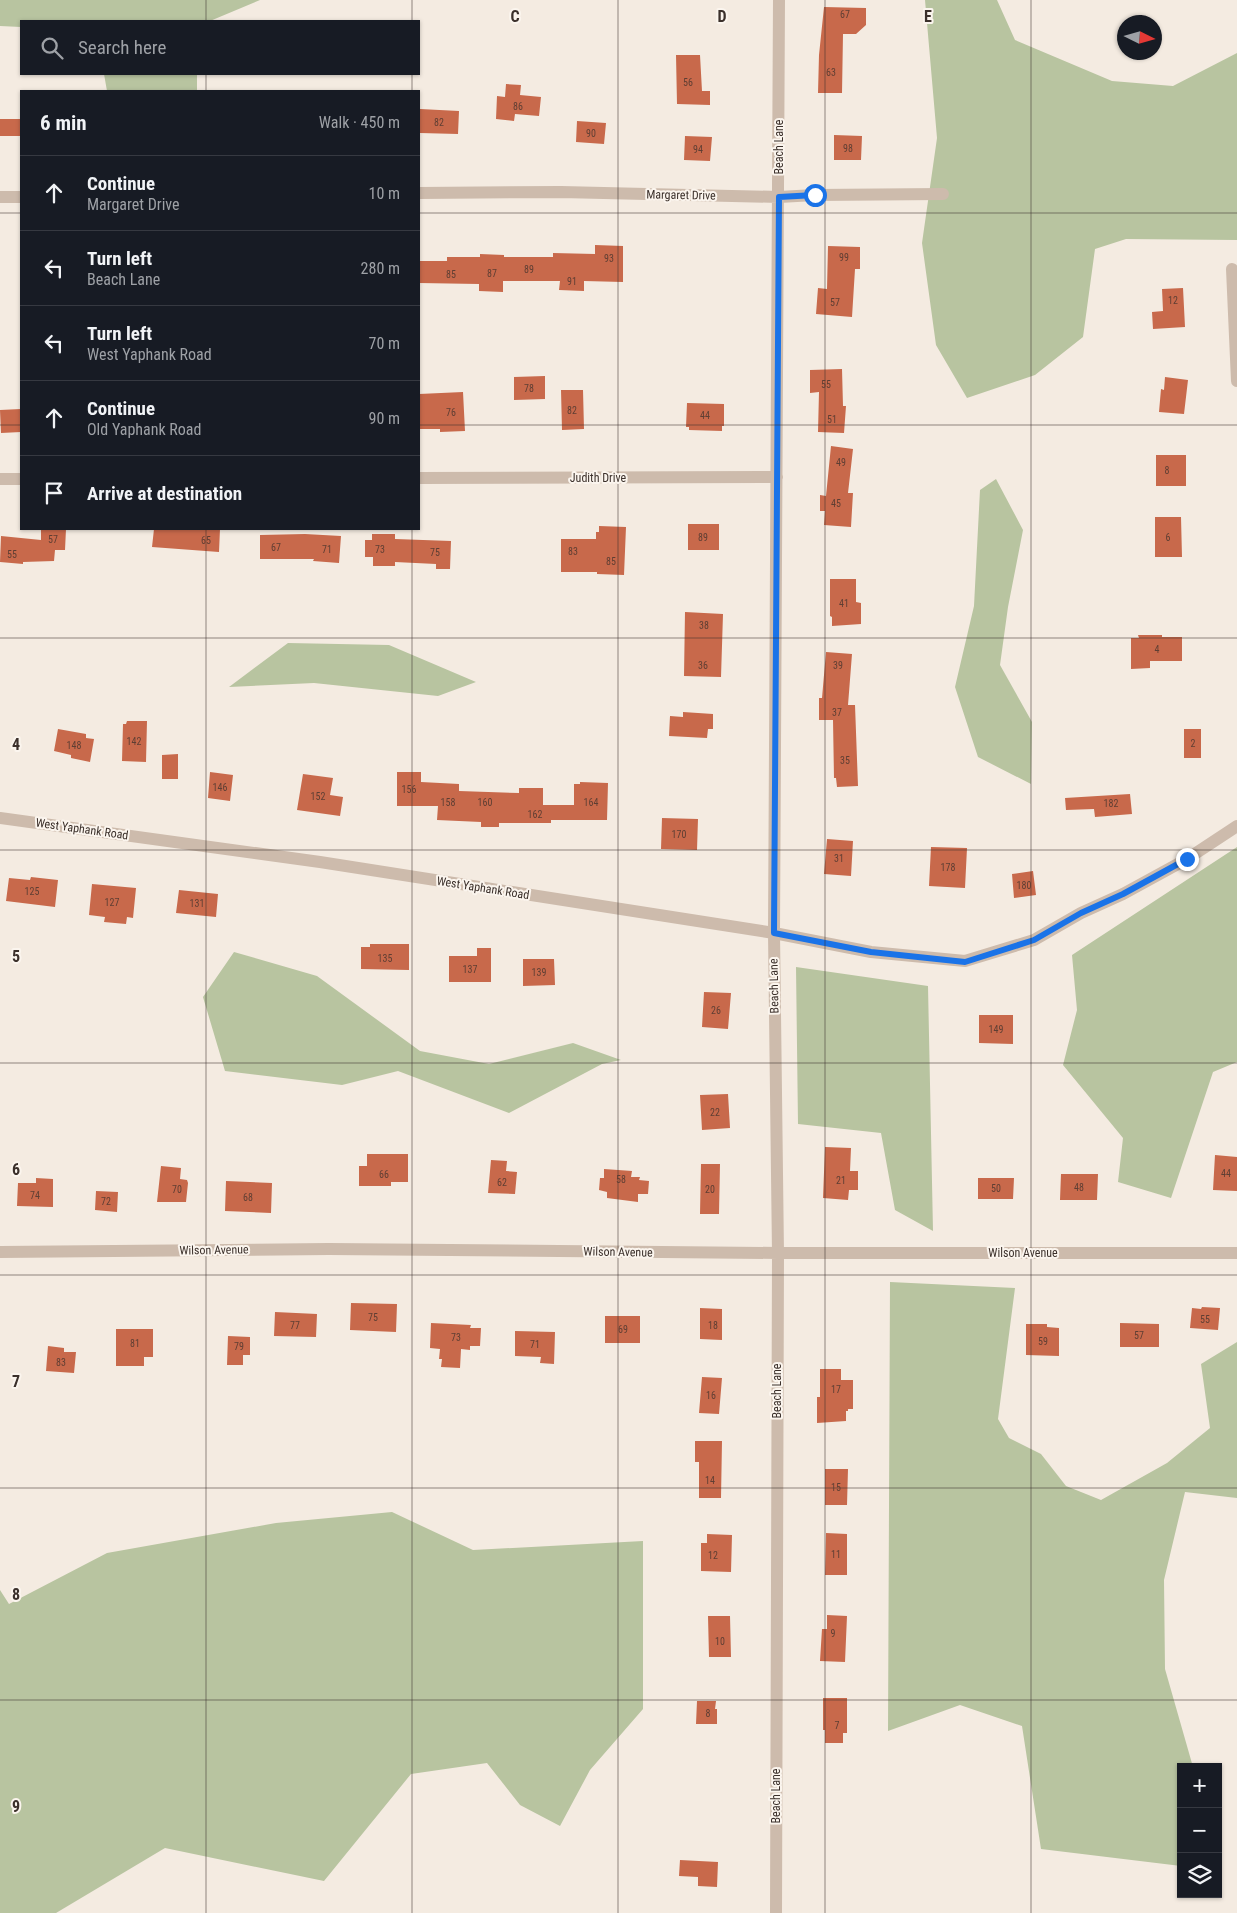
<!DOCTYPE html>
<meta charset="utf-8">
<style>
body{margin:0;font-family:"Roboto Condensed",sans-serif;background:#242831;color:#f1f3f6}
.controls{position:absolute;right:15px;bottom:15px;display:grid;overflow:hidden;border-radius:0px;box-shadow:0 1px 4px #0004}
.controls button{width:45px;height:45px;display:grid;place-items:center;padding:0;border:0;border-bottom:1px solid #363941;background:#171b24;color:#f1f3f6;font:25px sans-serif}
.compass{position:absolute;left:1117px;top:15px;width:45px;height:45px;border-radius:50%;background:#171b24;box-shadow:0 1px 4px #0004;rotate:95deg}
.stop{position:absolute;width:15px;height:15px;margin:-11px;border:4px solid #1a73e8;border-radius:50%;background:#fff}
.stop.end{background:#1a73e8;border-color:#fff;box-shadow:0 1px 5px #0008}
.list{margin:0;padding:0;list-style:none}
h2{display:flex;justify-content:space-between;align-items:center;height:65px;margin:0;padding:0 20px;font-size:21px}
h2 small{font-size:16px;font-weight:400;color:#9ea1a6}
.list li{display:grid;grid-template-columns:32px 1fr auto;gap:15px;align-items:center;box-sizing:border-box;height:75px;padding:0 20px;border-top:1px solid #363941}
.list b{display:block;font-size:19px;white-space:nowrap}
.list p{margin:0;font-size:16px;white-space:nowrap;color:#9ea1a6}
.list em{font-size:16px;font-style:normal;color:#9ea1a6}
.icon{flex:none;width:28px;height:28px;fill:none;stroke:currentColor;stroke-width:2;stroke-linecap:round;stroke-linejoin:round}
.map{position:relative;flex:none;width:1237px;height:1913px;overflow:hidden}
.search{position:absolute;background:#171b24;box-shadow:0 1px 4px #0004;left:20px;top:20px;width:400px;height:55px;display:flex;align-items:center;gap:12px;box-sizing:border-box;padding:0 18px;border-radius:0px;color:#9ea1a6;font-size:19px}
.panel{position:absolute;background:#171b24;box-shadow:0 1px 4px #0004;left:20px;top:90px;width:400px;height:440px;border-radius:0px}
.map>svg:first-child{display:block}
</style>
<div class="map">
<svg width="1237" height="1913" viewBox="0 0 1237 1913">
<rect width="100%" height="100%" fill="#f4ebe1"/>
<path fill="#b8c4a0" d="M 0,0 L 260,0 L 210,21 L 21,21 L 21,27 L 0,26 Z
M 925,0 L 997,0 L 1015,40 L 1112,81 L 1173,86 L 1237,53 L 1237,240 L 1126,239 L 1095,249 L 1083,337 L 1035,375 L 967,398 L 936,345 L 922,243 L 937,138 Z
M 104,74 L 197,74 L 197,91 L 107,91 Z
M 996,479 L 1023,530 L 1008,607 L 1000,665 L 1032,722 L 1031,784 L 978,757 L 955,687 L 974,606 L 980,490 Z
M 288,643 L 389,645 L 476,682 L 438,696 L 314,683 L 229,687 Z
M 1237,847 L 1237,1062 L 1213,1072 L 1171,1198 L 1118,1182 L 1123,1138 L 1063,1065 L 1077,1010 L 1072,955 Z
M 234,952 L 317,976 L 420,1051 L 489,1064 L 573,1043 L 621,1060 L 602,1064 L 509,1113 L 398,1071 L 342,1085 L 225,1071 L 203,997 Z
M 796,967 L 928,986 L 933,1231 L 895,1210 L 881,1133 L 798,1124 Z
M 890,1282 L 1015,1288 L 998,1419 L 1009,1438 L 1041,1454 L 1066,1486 L 1101,1500 L 1167,1463 L 1210,1428 L 1201,1364 L 1237,1342 L 1237,1498 L 1185,1492 L 1164,1580 L 1165,1669 L 1193,1767 L 1181,1767 L 1181,1866 L 1041,1849 L 1022,1726 L 960,1705 L 888,1731 Z
M 392,1512 L 473,1550 L 643,1541 L 643,1709 L 590,1770 L 560,1826 L 520,1805 L 487,1763 L 411,1774 L 324,1881 L 165,1848 L 56,1913 L 0,1913 L 0,1590 L 9,1604 L 107,1553 L 276,1523 Z"/>
<path fill="#c8694b" d="M 824,7 L 866,8 L 866,25 L 856,34 L 843,34 L 842,93 L 818,93 L 819,55 Z
M 676,55 L 700,55 L 702,91 L 710,91 L 710,105 L 677,104 Z
M 506,84 L 521,85 L 520,95 L 541,97 L 539,116 L 515,114 L 514,121 L 496,119 L 497,96 L 505,97 Z
M 420,109 L 459,111 L 458,134 L 420,133 Z
M 0,119 L 21,119 L 21,136 L 0,136 Z
M 577,121 L 606,123 L 604,144 L 576,142 Z
M 834,135 L 862,136 L 861,160 L 834,160 Z
M 685,136 L 712,137 L 710,161 L 684,160 Z
M 595,245 L 623,246 L 623,282 L 584,281 L 584,291 L 559,290 L 560,281 L 503,281 L 503,292 L 479,291 L 479,284 L 419,283 L 419,261 L 447,261 L 447,257 L 480,257 L 480,254 L 504,255 L 504,257 L 553,257 L 553,253 L 595,254 Z
M 828,246 L 860,247 L 860,269 L 855,269 L 852,317 L 816,314 L 818,288 L 827,289 Z
M 1183,288 L 1185,327 L 1153,329 L 1152,312 L 1163,311 L 1162,289 Z
M 842,369 L 843,406 L 846,406 L 844,433 L 818,432 L 819,392 L 810,393 L 810,370 Z
M 545,376 L 545,399 L 514,400 L 514,377 Z
M 1165,377 L 1188,380 L 1184,414 L 1159,412 L 1161,389 L 1164,390 Z
M 561,390 L 583,390 L 584,429 L 562,430 Z
M 463,392 L 465,431 L 440,432 L 440,429 L 419,429 L 419,394 Z
M 687,403 L 724,404 L 724,426 L 722,426 L 722,431 L 689,430 L 689,427 L 686,427 Z
M 21,409 L 21,432 L 1,433 L 0,410 Z
M 831,446 L 853,449 L 848,493 L 853,493 L 851,527 L 824,525 L 825,511 L 820,511 L 820,495 L 826,496 Z
M 1156,455 L 1186,455 L 1186,486 L 1156,486 Z
M 1155,517 L 1181,517 L 1182,557 L 1155,557 Z
M 688,524 L 719,524 L 719,550 L 688,550 Z
M 599,526 L 626,527 L 624,575 L 597,574 L 597,572 L 561,572 L 561,539 L 596,539 L 596,532 L 599,532 Z
M 41,529 L 66,529 L 65,550 L 55,550 L 54,561 L 23,562 L 23,564 L 0,562 L 1,536 L 41,540 Z
M 154,529 L 220,529 L 219,552 L 152,547 Z
M 305,534 L 341,536 L 339,563 L 313,561 L 314,559 L 260,559 L 260,535 Z
M 372,534 L 395,534 L 395,539 L 451,541 L 450,569 L 436,569 L 436,564 L 395,562 L 395,566 L 373,566 L 373,557 L 365,557 L 365,540 L 372,540 Z
M 830,579 L 856,579 L 856,602 L 861,603 L 861,624 L 832,626 L 832,617 L 830,616 Z
M 685,612 L 723,614 L 721,677 L 684,676 Z
M 1138,635 L 1162,635 L 1162,637 L 1182,637 L 1182,661 L 1150,661 L 1150,668 L 1131,669 L 1131,638 L 1139,638 Z
M 826,652 L 852,654 L 848,705 L 855,705 L 858,786 L 837,787 L 836,778 L 834,778 L 833,720 L 819,720 L 819,698 L 822,698 Z
M 683,712 L 713,714 L 713,729 L 708,729 L 707,738 L 669,736 L 670,716 L 683,717 Z
M 127,721 L 147,721 L 146,762 L 122,761 L 123,724 L 126,724 Z
M 58,729 L 86,734 L 86,738 L 94,739 L 90,762 L 71,758 L 71,755 L 54,751 Z
M 1184,729 L 1201,729 L 1201,758 L 1184,758 Z
M 178,754 L 178,779 L 162,779 L 162,755 Z
M 210,772 L 233,775 L 230,801 L 208,798 Z
M 397,772 L 421,772 L 421,782 L 459,784 L 459,791 L 519,793 L 519,788 L 543,788 L 543,805 L 574,805 L 574,784 L 580,784 L 580,782 L 608,783 L 607,820 L 551,820 L 551,823 L 499,823 L 499,827 L 481,827 L 481,822 L 437,820 L 438,806 L 397,806 Z
M 303,774 L 333,778 L 330,795 L 343,797 L 340,816 L 297,810 Z
M 1130,794 L 1132,814 L 1095,817 L 1094,809 L 1066,810 L 1065,798 Z
M 662,818 L 698,819 L 697,850 L 661,849 Z
M 827,839 L 853,841 L 851,876 L 824,874 Z
M 931,847 L 967,848 L 965,888 L 929,886 Z
M 1033,871 L 1036,895 L 1014,898 L 1012,874 Z
M 31,877 L 58,880 L 55,907 L 6,901 L 9,878 L 30,880 Z
M 92,884 L 136,888 L 133,918 L 127,917 L 126,924 L 104,922 L 105,917 L 89,915 Z
M 179,890 L 218,894 L 216,917 L 176,913 Z
M 370,944 L 409,944 L 409,970 L 361,969 L 361,947 L 370,947 Z
M 477,948 L 491,948 L 491,982 L 449,982 L 449,956 L 477,956 Z
M 523,959 L 554,959 L 555,985 L 523,986 Z
M 704,992 L 731,993 L 728,1029 L 702,1027 Z
M 979,1015 L 1013,1015 L 1013,1044 L 979,1043 Z
M 728,1094 L 730,1128 L 702,1130 L 700,1095 Z
M 825,1147 L 851,1148 L 850,1171 L 858,1171 L 858,1190 L 849,1190 L 848,1200 L 823,1198 Z
M 367,1154 L 408,1154 L 408,1182 L 391,1182 L 391,1186 L 359,1186 L 359,1166 L 367,1166 Z
M 1215,1155 L 1237,1157 L 1237,1191 L 1213,1190 Z
M 491,1160 L 507,1161 L 506,1171 L 517,1172 L 515,1194 L 488,1193 Z
M 701,1164 L 720,1164 L 719,1214 L 700,1214 Z
M 161,1166 L 181,1168 L 180,1179 L 187,1180 L 188,1183 L 186,1202 L 157,1202 Z
M 604,1169 L 632,1171 L 631,1177 L 640,1177 L 639,1180 L 649,1181 L 648,1194 L 638,1194 L 638,1202 L 607,1198 L 607,1192 L 599,1190 L 600,1178 L 604,1178 Z
M 1061,1174 L 1098,1174 L 1097,1200 L 1060,1200 Z
M 36,1178 L 53,1179 L 53,1207 L 17,1206 L 18,1183 L 36,1183 Z
M 978,1178 L 1014,1178 L 1013,1199 L 978,1199 Z
M 226,1181 L 272,1183 L 271,1213 L 225,1211 Z
M 96,1191 L 118,1192 L 117,1212 L 95,1210 Z
M 351,1303 L 397,1304 L 396,1332 L 350,1330 Z
M 1202,1307 L 1220,1308 L 1218,1330 L 1190,1328 L 1192,1308 L 1201,1309 Z
M 700,1308 L 722,1309 L 722,1340 L 700,1339 Z
M 275,1312 L 317,1314 L 316,1337 L 274,1336 Z
M 605,1316 L 640,1316 L 640,1343 L 605,1343 Z
M 431,1323 L 471,1325 L 470,1328 L 481,1328 L 480,1346 L 470,1346 L 470,1350 L 461,1349 L 460,1368 L 441,1367 L 442,1359 L 439,1359 L 440,1349 L 430,1348 Z
M 1120,1323 L 1159,1324 L 1159,1347 L 1120,1347 Z
M 1026,1324 L 1047,1324 L 1047,1327 L 1059,1328 L 1059,1356 L 1026,1355 Z
M 116,1329 L 153,1329 L 153,1357 L 144,1357 L 144,1366 L 116,1366 Z
M 515,1331 L 555,1332 L 554,1364 L 540,1363 L 541,1357 L 515,1356 Z
M 228,1336 L 250,1337 L 250,1355 L 243,1355 L 243,1365 L 227,1365 Z
M 48,1346 L 64,1348 L 64,1352 L 76,1352 L 74,1373 L 46,1371 Z
M 820,1369 L 841,1369 L 841,1380 L 853,1380 L 853,1409 L 848,1409 L 848,1411 L 846,1411 L 846,1421 L 817,1423 L 817,1397 L 820,1397 Z
M 702,1377 L 722,1378 L 719,1414 L 699,1413 Z
M 695,1441 L 722,1441 L 721,1498 L 699,1498 L 699,1462 L 695,1462 Z
M 825,1469 L 848,1469 L 847,1505 L 825,1505 Z
M 826,1533 L 847,1534 L 847,1575 L 825,1575 Z
M 707,1534 L 732,1535 L 731,1572 L 701,1571 L 701,1543 L 707,1543 Z
M 827,1615 L 847,1616 L 845,1662 L 820,1661 L 822,1629 L 827,1629 Z
M 708,1616 L 730,1616 L 731,1657 L 709,1657 Z
M 823,1698 L 847,1698 L 847,1733 L 843,1733 L 843,1743 L 825,1743 L 825,1730 L 823,1730 Z
M 697,1701 L 716,1701 L 715,1709 L 717,1709 L 717,1724 L 696,1724 Z
M 680,1860 L 718,1862 L 717,1887 L 698,1886 L 698,1877 L 679,1876 Z"/>
<g fill="none" stroke-linecap="round" stroke-linejoin="round">
<path stroke="#cdbbac" stroke-width="12" d="M 419,193 L 561,192 L 779,197 L 815,195 L 943,194
M 0,197 L 21,197
M 1232,269 L 1237,381
M 419,478 L 777,477
M 0,479 L 21,479
M 0,818 L 320,862 L 774,933 L 871,952 L 965,961 L 1034,940 L 1081,913 L 1123,894 L 1187,859 L 1237,826
M 0,1252 L 329,1249 L 778,1253 L 1237,1253
M 776,1913 L 778,1253 L 774,933 L 779,0"/>
</g>
<g fill="none" stroke-linecap="round" stroke-linejoin="round">
<path stroke="#1a73e8" stroke-width="6" d="M 815,195 L 779,197 L 774,933 L 871,952 L 965,962 L 1034,940 L 1081,913 L 1123,894 L 1187,859"/>
</g>
<path fill="none" stroke="#3b302b" stroke-width="1" stroke-opacity="0.55" d="M 206,0 L 206,21M 412,0 L 412,21M 618,0 L 618,1913M 825,0 L 825,1913M 1031,0 L 1031,1913M 206,74 L 206,91M 412,74 L 412,91M 0,213 L 21,213M 419,213 L 1237,213M 0,425 L 21,425M 419,425 L 1237,425M 206,529 L 206,1913M 412,529 L 412,1913M 0,638 L 1237,638M 0,850 L 1237,850M 0,1063 L 1237,1063M 0,1275 L 1237,1275M 0,1488 L 1237,1488M 0,1700 L 1237,1700"/>
<g text-anchor="middle" stroke-width="4" stroke-linejoin="round" paint-order="stroke">
<g font-size="10" fill="#5e3e33">
<text x="845" y="18">67</text>
<text x="831" y="76">63</text>
<text x="688" y="86">56</text>
<text x="518" y="110">86</text>
<text x="439" y="126">82</text>
<text x="591" y="137">90</text>
<text x="848" y="152">98</text>
<text x="698" y="153">94</text>
<text x="844" y="261">99</text>
<text x="609" y="262">93</text>
<text x="529" y="273">89</text>
<text x="492" y="277">87</text>
<text x="451" y="278">85</text>
<text x="572" y="285">91</text>
<text x="1173" y="304">12</text>
<text x="835" y="306">57</text>
<text x="826" y="388">55</text>
<text x="529" y="392">78</text>
<text x="572" y="414">82</text>
<text x="451" y="416">76</text>
<text x="705" y="419">44</text>
<text x="832" y="423">51</text>
<text x="841" y="466">49</text>
<text x="1167" y="474">8</text>
<text x="836" y="507">45</text>
<text x="703" y="541">89</text>
<text x="1168" y="541">6</text>
<text x="53" y="543">57</text>
<text x="206" y="544">65</text>
<text x="276" y="551">67</text>
<text x="327" y="553">71</text>
<text x="380" y="553">73</text>
<text x="573" y="555">83</text>
<text x="435" y="556">75</text>
<text x="12" y="558">55</text>
<text x="611" y="565">85</text>
<text x="844" y="607">41</text>
<text x="704" y="629">38</text>
<text x="1157" y="653">4</text>
<text x="703" y="669">36</text>
<text x="838" y="669">39</text>
<text x="837" y="716">37</text>
<text x="134" y="745">142</text>
<text x="1193" y="747">2</text>
<text x="74" y="749">148</text>
<text x="845" y="764">35</text>
<text x="220" y="791">146</text>
<text x="409" y="793">156</text>
<text x="318" y="800">152</text>
<text x="448" y="806">158</text>
<text x="485" y="806">160</text>
<text x="591" y="806">164</text>
<text x="1111" y="807">182</text>
<text x="535" y="818">162</text>
<text x="679" y="838">170</text>
<text x="839" y="862">31</text>
<text x="948" y="871">178</text>
<text x="1024" y="889">180</text>
<text x="32" y="895">125</text>
<text x="112" y="906">127</text>
<text x="197" y="907">131</text>
<text x="385" y="962">135</text>
<text x="470" y="973">137</text>
<text x="539" y="976">139</text>
<text x="716" y="1014">26</text>
<text x="996" y="1033">149</text>
<text x="715" y="1116">22</text>
<text x="1226" y="1177">44</text>
<text x="384" y="1178">66</text>
<text x="621" y="1183">58</text>
<text x="841" y="1184">21</text>
<text x="502" y="1186">62</text>
<text x="1079" y="1191">48</text>
<text x="996" y="1192">50</text>
<text x="177" y="1193">70</text>
<text x="710" y="1193">20</text>
<text x="35" y="1199">74</text>
<text x="248" y="1201">68</text>
<text x="106" y="1205">72</text>
<text x="373" y="1321">75</text>
<text x="1205" y="1323">55</text>
<text x="295" y="1329">77</text>
<text x="713" y="1329">18</text>
<text x="623" y="1333">69</text>
<text x="1139" y="1339">57</text>
<text x="456" y="1341">73</text>
<text x="1043" y="1345">59</text>
<text x="135" y="1347">81</text>
<text x="535" y="1348">71</text>
<text x="239" y="1350">79</text>
<text x="61" y="1366">83</text>
<text x="836" y="1393">17</text>
<text x="711" y="1399">16</text>
<text x="710" y="1484">14</text>
<text x="836" y="1491">15</text>
<text x="836" y="1558">11</text>
<text x="713" y="1559">12</text>
<text x="833" y="1637">9</text>
<text x="720" y="1645">10</text>
<text x="708" y="1717">8</text>
<text x="837" y="1729">7</text>
</g>
<g font-size="12" fill="#3b302b" stroke="#fbf5ee">
<text transform="translate(779 147) rotate(-90)" y="4">Beach Lane</text>
<text transform="translate(681 195) rotate(1)" y="4">Margaret Drive</text>
<text x="598" y="482">Judith Drive</text>
<text transform="translate(82 829) rotate(8)" y="4">West Yaphank Road</text>
<text transform="translate(483 888) rotate(9)" y="4">West Yaphank Road</text>
<text transform="translate(774 986) rotate(-91)" y="4">Beach Lane</text>
<text transform="translate(214 1250) rotate(-1)" y="4">Wilson Avenue</text>
<text transform="translate(618 1252) rotate(1)" y="4">Wilson Avenue</text>
<text x="1023" y="1257">Wilson Avenue</text>
<text transform="translate(777 1391) rotate(-90)" y="4">Beach Lane</text>
<text transform="translate(776 1796) rotate(-90)" y="4">Beach Lane</text>
</g>
</g>
<g font-size="16" text-anchor="middle" font-weight="bold" fill="#3b302b" stroke="#fbf5ee" stroke-width="4" stroke-linejoin="round" paint-order="stroke">
<text x="515" y="22">C</text>
<text x="722" y="22">D</text>
<text x="928" y="22">E</text>
<text x="16" y="750">4</text>
<text x="16" y="962">5</text>
<text x="16" y="1175">6</text>
<text x="16" y="1387">7</text>
<text x="16" y="1600">8</text>
<text x="16" y="1812">9</text>
</g>
</svg>
<div class="controls">
<button>+</button>
<button>−</button>
<button><svg class="icon" aria-label="layers" viewBox="0 0 24 24"><path d="M12 4l9 5-9 5-9-5zM3 14l9 5 9-5"/></svg></button>
</div>
<svg class="compass" viewBox="-18 -18 36 36"><path d="M0-13l5 13h-10z" fill="#e53935"/><path d="M0 13l5-13h-10z" fill="#9ea1a6"/></svg>
<div class="stop" style="left:815px;top:195px"></div>
<div class="stop end" style="left:1187px;top:859px"></div>
<div class="search"><svg class="icon" aria-label="search" viewBox="0 0 24 24"><circle cx="10" cy="10" r="6"/><path d="M15 15l6 6"/></svg>Search here</div>
<section class="panel">
<h2>6 min<small>Walk · 450 m</small></h2>
<ul class="list">
<li><svg class="icon" aria-label="ahead" viewBox="0 0 24 24"><path d="M12 20V5M6 11l6-6 6 6"/></svg><div><b>Continue</b><p>Margaret Drive</p></div><em>10 m</em></li>
<li><svg class="icon" aria-label="left" viewBox="0 0 24 24"><path d="M17 20v-9H6M10 6l-5 5 5 5"/></svg><div><b>Turn left</b><p>Beach Lane</p></div><em>280 m</em></li>
<li><svg class="icon" aria-label="left" viewBox="0 0 24 24"><path d="M17 20v-9H6M10 6l-5 5 5 5"/></svg><div><b>Turn left</b><p>West Yaphank Road</p></div><em>70 m</em></li>
<li><svg class="icon" aria-label="ahead" viewBox="0 0 24 24"><path d="M12 20V5M6 11l6-6 6 6"/></svg><div><b>Continue</b><p>Old Yaphank Road</p></div><em>90 m</em></li>
<li><svg class="icon" aria-label="arrive" viewBox="0 0 24 24"><path d="M6 21V4h12l-3 4 3 4H6"/></svg><div><b>Arrive at destination</b></div></li>
</ul>
</section>
</div>
